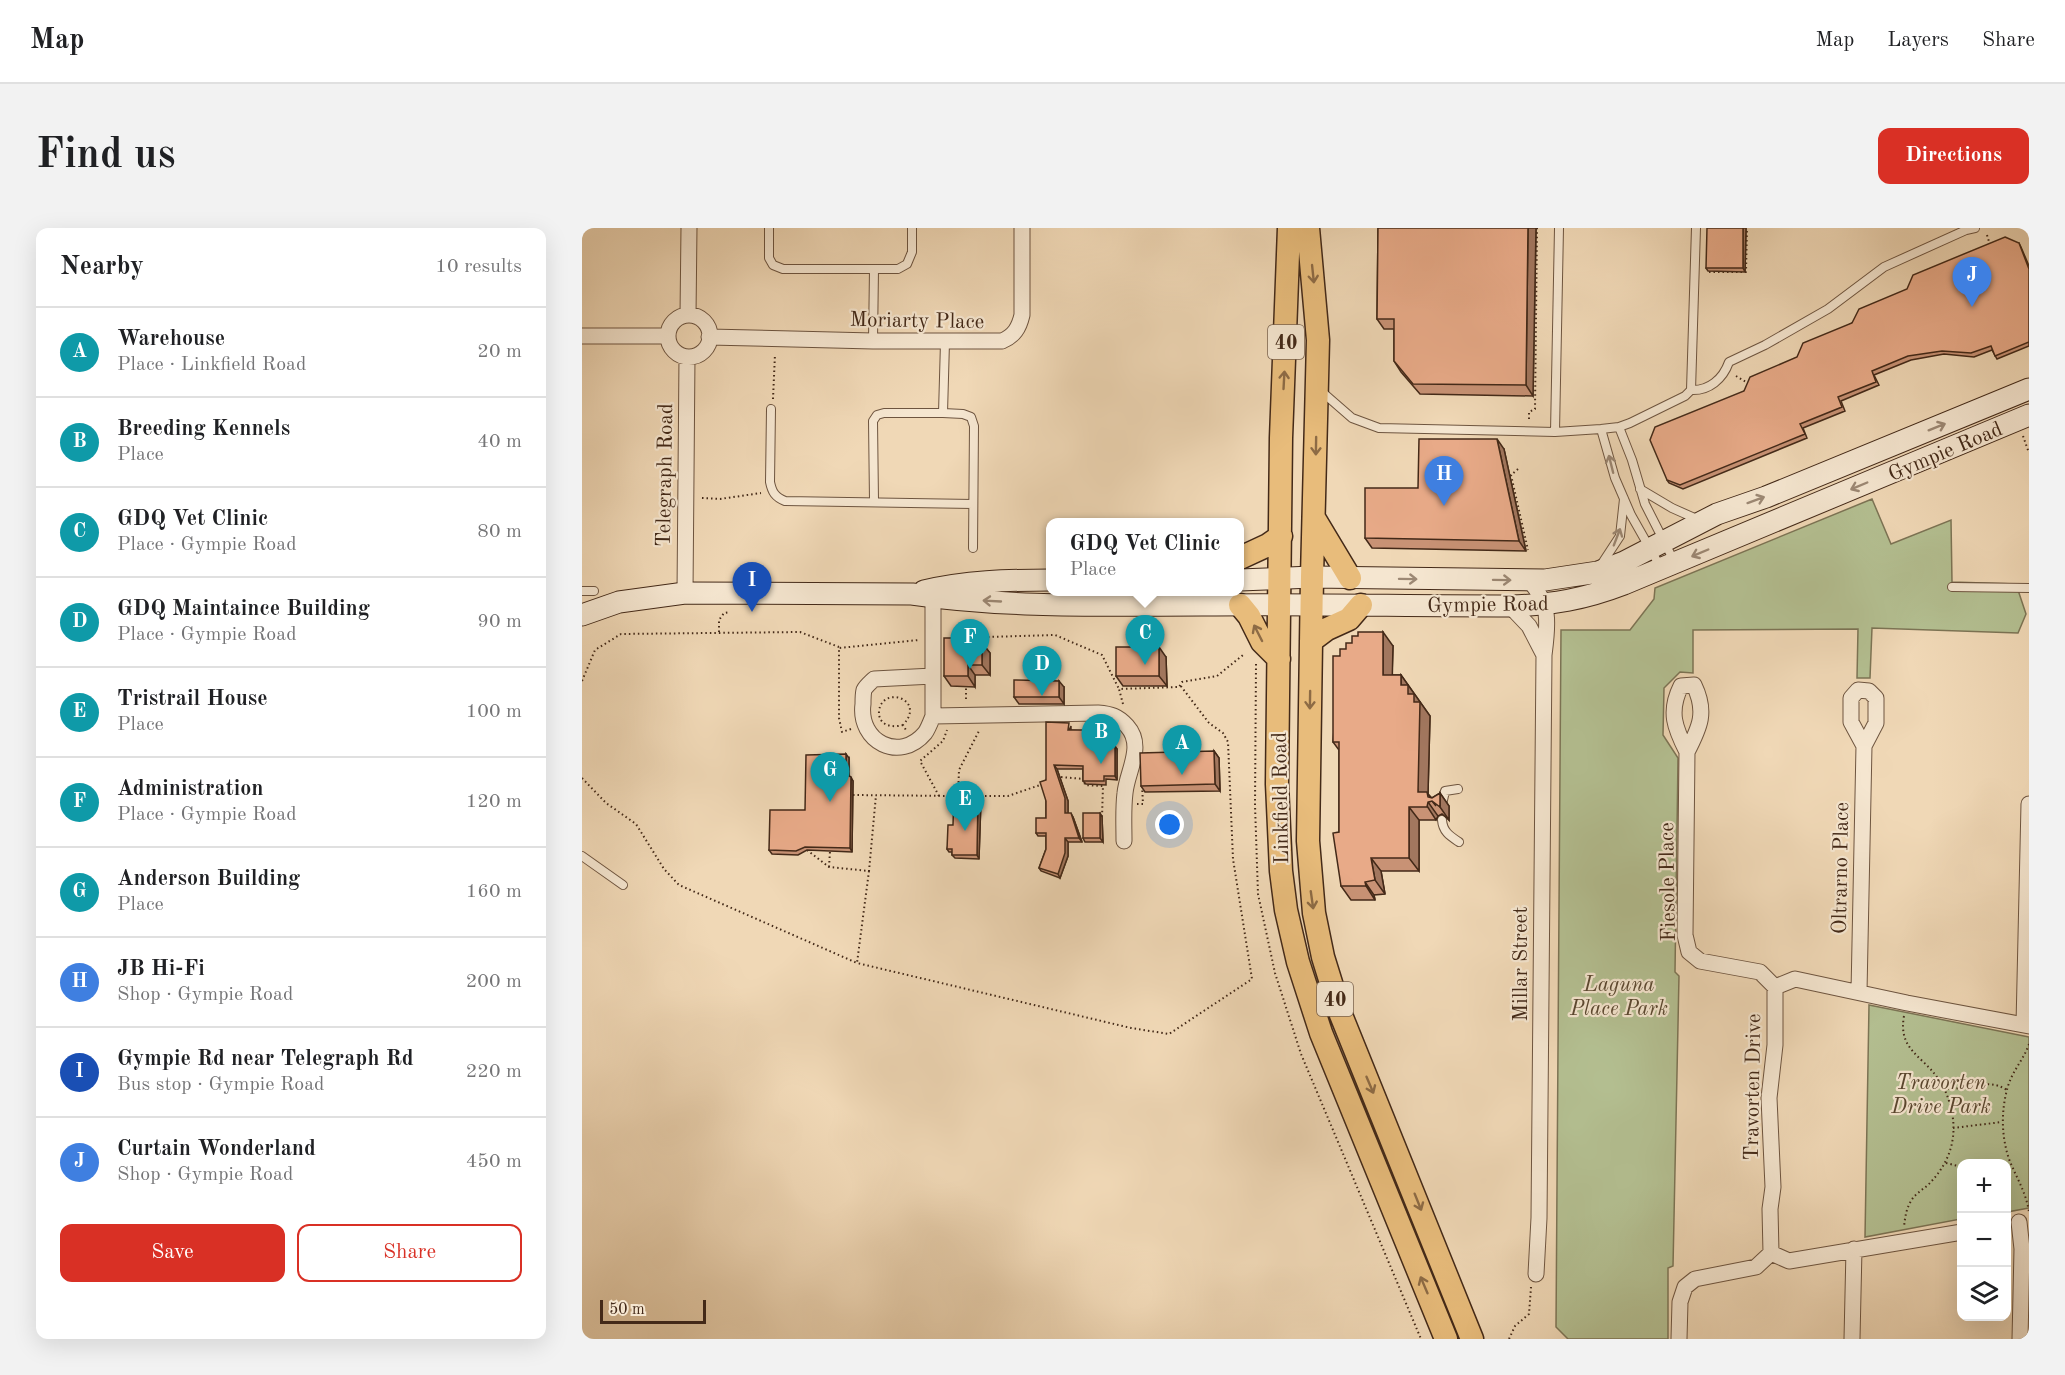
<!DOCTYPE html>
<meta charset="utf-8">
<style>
body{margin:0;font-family:"Old Standard TT",serif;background:#f2f2f2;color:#202124}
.controls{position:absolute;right:18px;bottom:18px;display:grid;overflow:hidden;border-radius:12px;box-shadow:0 6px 24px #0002}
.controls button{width:54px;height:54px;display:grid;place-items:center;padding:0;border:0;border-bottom:2px solid #e0e0e0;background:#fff;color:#202124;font:30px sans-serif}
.scale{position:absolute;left:18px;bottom:15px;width:106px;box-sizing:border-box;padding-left:6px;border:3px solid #432918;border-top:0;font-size:16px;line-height:21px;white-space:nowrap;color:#432918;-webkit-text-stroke:4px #f5e6d0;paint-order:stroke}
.you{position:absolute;left:588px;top:597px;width:21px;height:21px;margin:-15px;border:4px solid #fff;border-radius:50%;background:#1a73e8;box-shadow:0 0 0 9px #1a73e833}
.badge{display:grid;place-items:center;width:39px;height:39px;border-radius:50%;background:#d93025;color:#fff;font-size:20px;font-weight:700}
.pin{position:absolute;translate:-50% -50px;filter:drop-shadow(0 2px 3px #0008)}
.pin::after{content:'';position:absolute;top:32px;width:21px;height:18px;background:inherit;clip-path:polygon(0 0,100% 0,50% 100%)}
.popup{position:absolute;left:464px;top:290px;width:198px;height:78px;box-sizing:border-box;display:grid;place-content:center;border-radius:12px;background:#fff;filter:drop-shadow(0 2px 4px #0005);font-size:20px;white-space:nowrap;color:#757577}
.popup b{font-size:22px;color:#202124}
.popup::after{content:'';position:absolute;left:50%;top:100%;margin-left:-12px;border:12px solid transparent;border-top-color:#fff}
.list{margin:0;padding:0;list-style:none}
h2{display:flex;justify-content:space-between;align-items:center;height:78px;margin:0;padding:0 24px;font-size:26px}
h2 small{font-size:20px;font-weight:400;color:#757577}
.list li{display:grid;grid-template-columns:39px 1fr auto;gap:18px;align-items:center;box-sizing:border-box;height:90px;padding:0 24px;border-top:2px solid #e0e0e0}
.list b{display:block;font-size:22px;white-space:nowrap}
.list p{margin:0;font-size:20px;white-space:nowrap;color:#757577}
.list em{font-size:20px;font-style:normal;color:#757577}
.actions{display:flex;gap:12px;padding:18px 24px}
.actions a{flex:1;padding:14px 0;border:2px solid #d93025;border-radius:12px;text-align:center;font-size:21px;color:#d93025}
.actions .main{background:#d93025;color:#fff}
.icon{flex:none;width:33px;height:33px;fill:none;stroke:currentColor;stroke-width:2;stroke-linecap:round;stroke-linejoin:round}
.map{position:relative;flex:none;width:1447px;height:1111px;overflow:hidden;border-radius:12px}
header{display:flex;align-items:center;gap:36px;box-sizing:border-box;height:84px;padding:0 30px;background:#fff;border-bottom:2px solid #e0e0e0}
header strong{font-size:28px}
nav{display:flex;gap:33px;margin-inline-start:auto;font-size:21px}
.intro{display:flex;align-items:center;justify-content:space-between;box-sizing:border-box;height:144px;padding:0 36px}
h1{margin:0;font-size:42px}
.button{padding:15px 27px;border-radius:12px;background:#d93025;color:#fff;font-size:21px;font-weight:700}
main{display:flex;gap:36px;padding:0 36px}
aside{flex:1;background:#fff;border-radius:12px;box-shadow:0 6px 24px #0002}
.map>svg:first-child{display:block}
</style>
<header>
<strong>Map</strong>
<nav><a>Map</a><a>Layers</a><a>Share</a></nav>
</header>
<div class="intro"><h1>Find us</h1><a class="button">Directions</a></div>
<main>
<aside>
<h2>Nearby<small>10 results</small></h2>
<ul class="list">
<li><span class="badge" style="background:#0f9aa8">A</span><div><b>Warehouse</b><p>Place · Linkfield Road</p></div><em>20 m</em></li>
<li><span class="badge" style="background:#0f9aa8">B</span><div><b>Breeding Kennels</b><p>Place</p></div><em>40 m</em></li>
<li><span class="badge" style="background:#0f9aa8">C</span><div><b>GDQ Vet Clinic</b><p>Place · Gympie Road</p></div><em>80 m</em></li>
<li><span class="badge" style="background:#0f9aa8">D</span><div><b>GDQ Maintaince Building</b><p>Place · Gympie Road</p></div><em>90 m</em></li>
<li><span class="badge" style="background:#0f9aa8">E</span><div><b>Tristrail House</b><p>Place</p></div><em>100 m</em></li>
<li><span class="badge" style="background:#0f9aa8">F</span><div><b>Administration</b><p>Place · Gympie Road</p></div><em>120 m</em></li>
<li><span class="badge" style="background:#0f9aa8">G</span><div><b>Anderson Building</b><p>Place</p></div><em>160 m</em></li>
<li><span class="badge" style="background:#3f7fe0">H</span><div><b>JB Hi-Fi</b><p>Shop · Gympie Road</p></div><em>200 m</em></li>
<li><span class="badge" style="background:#1a4fb4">I</span><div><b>Gympie Rd near Telegraph Rd</b><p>Bus stop · Gympie Road</p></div><em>220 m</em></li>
<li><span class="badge" style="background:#3f7fe0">J</span><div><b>Curtain Wonderland</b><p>Shop · Gympie Road</p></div><em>450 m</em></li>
</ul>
<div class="actions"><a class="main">Save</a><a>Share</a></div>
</aside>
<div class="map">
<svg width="1447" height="1111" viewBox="0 0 1447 1111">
<rect width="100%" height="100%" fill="#f0d8b6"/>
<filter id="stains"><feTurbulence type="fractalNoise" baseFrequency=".00333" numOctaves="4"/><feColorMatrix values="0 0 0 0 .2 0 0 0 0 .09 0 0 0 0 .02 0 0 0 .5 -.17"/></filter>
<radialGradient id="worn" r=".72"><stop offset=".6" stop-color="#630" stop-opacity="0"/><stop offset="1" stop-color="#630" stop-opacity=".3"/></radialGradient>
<path fill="#b4c092" stroke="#7c7455" stroke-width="1.5" d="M 1290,271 L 1309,316 L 1369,292 L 1370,354 L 1434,356 L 1444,386 L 1436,405 L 1290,400 L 1288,450 L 1275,450 L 1276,401 L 1111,402 L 1111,445 L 1098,444 L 1082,460 L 1081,507 L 1096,530 L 1093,744 L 1097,748 L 1091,1038 L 1086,1040 L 1086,1111 L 986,1111 L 974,1099 L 979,402 L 1048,402 L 1072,371 L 1073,360 Z
M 1287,777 L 1447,809 L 1447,980 L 1425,984 L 1424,936 L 1380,936 L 1379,991 L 1283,1009 Z"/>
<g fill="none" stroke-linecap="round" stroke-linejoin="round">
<defs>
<path id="service" d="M 187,0 L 187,30 L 191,37 L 201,41 L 316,41 L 325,36 L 330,24 L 330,0
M 291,113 L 292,41
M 363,114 L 361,185 L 381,186 L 389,189 L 392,198 L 391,320
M 1109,162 L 1114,0
M 739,163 L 770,190 L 797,200 L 973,204 L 1019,201 L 1037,199 L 1048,195 L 1103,168 L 1109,162 C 1127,163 1141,151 1147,134 L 1183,117 L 1246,81 L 1302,39 L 1384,2 L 1393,0
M 189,181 L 188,254 C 190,264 193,269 203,273 L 391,276
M 1037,199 L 1050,232 L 1063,276 L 1092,333
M 1019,201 L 1033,250 L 1049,287 L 1079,340
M 973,204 L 977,0
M 1058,261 L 1090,280 L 1117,292
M 292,273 L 291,193 L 295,187 L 302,185 L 361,185
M 1019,337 L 1038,308 L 1042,271
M 1370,359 L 1447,360
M 0,363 L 12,363
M 860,577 L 863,563 L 876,561
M 860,592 C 861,604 868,608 877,614
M 0,628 L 41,657"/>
<path id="minor" d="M 106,87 L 107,0
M86 108a21 21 0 1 1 42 0a21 21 0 1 1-42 0Z
M 0,108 L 86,108
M 127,109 L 291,113 L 420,113 C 432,108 437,100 440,87 L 440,0
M 947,352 C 969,377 966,396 962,427 L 957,990 L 954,1046
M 103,365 L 105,129
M 928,378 L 947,398 L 962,427
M 351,448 L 292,451 C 289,454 284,458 282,462 C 281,466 281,472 281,476 C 276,514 318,535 343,505 C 346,501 349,493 351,488 L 351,368
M 351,488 L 516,485 C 529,486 536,488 545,498 C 563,518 545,543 543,565 C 541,581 542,597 542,613
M 1105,524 C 1093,500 1086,484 1099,458 L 1112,457 C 1125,484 1118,499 1105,524 L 1103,707 L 1107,724 L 1118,733 L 1178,744 L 1193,759
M 1277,764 L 1282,518 L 1294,495 L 1294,470 L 1287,463 L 1276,462 L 1269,470 L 1269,494 L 1282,518
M 1442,797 L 1447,576
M 1437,994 L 1440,1021 L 1438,1111
M 1380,1004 L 1207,1033 L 1189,1025 L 1188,981 L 1191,959 L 1187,870 L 1193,817 L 1193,759 L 1213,751 L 1325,775 L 1447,798
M 1097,1111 L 1098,1074 L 1103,1059 L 1113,1051 L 1174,1039 L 1189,1025
M 1270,1111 L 1272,1021"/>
<path id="secondary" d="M 658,352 L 730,349 L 963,352 L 1016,344 L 1042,334 L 1135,286 L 1184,269 L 1447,161
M 342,363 C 384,353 425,352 468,352
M 0,387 L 37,374 L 103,365 L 330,366 C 425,380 524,377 620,377 C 723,376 825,378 928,378 C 970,377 1003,371 1042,356 L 1447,187"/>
<path id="primary" d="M 707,0 L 699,210 L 695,556 L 699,643 L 704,682 L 716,734 L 739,805 L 864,1111
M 726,0 L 736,112 L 730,349 L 726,613 L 732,685 L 741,729 L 759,787 L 890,1111
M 732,290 L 768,350
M 658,330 L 686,317 L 699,308
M 658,377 L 667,388 L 680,414 L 697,431
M 729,413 L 745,401 L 767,391 L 779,377"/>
</defs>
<use href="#service" stroke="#6e5540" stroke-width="10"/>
<use href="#minor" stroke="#6e5540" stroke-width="17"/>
<use href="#secondary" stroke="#432918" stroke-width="23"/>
<use href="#primary" stroke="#432918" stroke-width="25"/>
<path stroke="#432918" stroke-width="2" stroke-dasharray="1.5 3" stroke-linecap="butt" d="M 1405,7 L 1408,17
M 1127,44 L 1164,44 L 1165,0
M 1154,148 L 1166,155
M 191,171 L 193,126
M 947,191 L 947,184 L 953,181 L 955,0
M 1441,208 L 1447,225
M 936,241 L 929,247 L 946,322
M 120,270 L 138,271 L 179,265
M 137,404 L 137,392 L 142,385 L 148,384
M 370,410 L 473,407 L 520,427 L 537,461
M 674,436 L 673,577 L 676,666 L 693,745 L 719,826 L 839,1111
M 0,453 L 13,422 L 39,406 L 218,404 L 257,419
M 382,458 L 384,458 L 384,474
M 541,476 L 537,461 L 597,459 L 600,454 L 635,448 L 661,427
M 321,497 C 311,500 296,498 297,483 C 300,457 345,471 321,497 L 324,502
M 269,501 L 260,504 L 257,490 L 257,420 L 337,412
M 0,550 L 24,575 L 54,596 L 82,641 L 97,657 L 275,735
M 475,551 L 479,549 L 502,551 L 503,557 L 521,558 L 520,589
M 271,567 L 373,568
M 357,568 L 338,533 L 361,513 L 365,502
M 376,568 L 377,542 L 398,501
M 394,568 L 426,568 L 461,556
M 555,576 L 561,576 L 560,557
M 225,622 L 247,639 L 287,643 L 294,567
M 247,639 L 248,623
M 287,643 L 275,735 L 549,800 L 587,806 L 670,751 L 651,631 L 646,514 L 641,505 L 627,495 L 598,457
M 1322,788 C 1316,821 1339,827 1355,849 C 1364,860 1369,877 1371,891 C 1374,917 1364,939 1346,957 C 1340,962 1333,966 1329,973 C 1324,981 1323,990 1322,999
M 1447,816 C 1442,831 1431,842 1426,858 C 1419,882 1419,907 1427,931 C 1434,949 1444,964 1447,984
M 1361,860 C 1384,864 1403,848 1425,862
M 1371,900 L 1420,894
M 1364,935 L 1380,939
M 927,1111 L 933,1098 L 947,1086 L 949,1059"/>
<use href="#service" stroke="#f5e6d0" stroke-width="8"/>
<use href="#minor" stroke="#f5e6d0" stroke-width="15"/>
<use href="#secondary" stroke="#f5e6d0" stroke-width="21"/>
<use href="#primary" stroke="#e8bc7b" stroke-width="22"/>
</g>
<path fill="#c89275" stroke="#432918" stroke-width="1.5" d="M 796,0 L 954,0 L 951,168 L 838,166 L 819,144 L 812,133 L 812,101 L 802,101 L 795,91 Z
M 1164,0 L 1163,44 L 1126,43 L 1124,40 Z
M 1437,15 L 1439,19 L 1447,38 L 1447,118 L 1415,131 L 1410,122 L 1392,129 L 1362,126 L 1329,132 L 1292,147 L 1297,157 L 1259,173 L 1263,183 L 1221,200 L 1225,210 L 1101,261 L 1087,255 L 1085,252 L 1162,163 L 1270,95 Z
M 922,221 L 944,323 L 790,320 L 783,310 L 836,260 Z
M 386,410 L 389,415 L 400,415 L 408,425 L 408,447 L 393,447 L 393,459 L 369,458 L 362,448 Z
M 811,418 L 810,447 L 819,447 L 848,488 L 846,566 L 850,570 L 858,565 L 867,578 L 867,592 L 860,586 L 856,588 L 854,592 L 837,592 L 837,643 L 799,643 L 803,666 L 792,667 L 793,672 L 769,672 L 759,658 L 757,604 L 757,522 L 751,514 L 758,428 Z
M 584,429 L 585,458 L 541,458 L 534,448 Z
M 482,459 L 482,476 L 437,476 L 432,469 Z
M 489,498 L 489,502 L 525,505 L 525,518 L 535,521 L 535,552 L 524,551 L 524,557 L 504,556 L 501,553 L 501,541 L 475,541 L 486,573 L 486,585 L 491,589 L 500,614 L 486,614 L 486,628 L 478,650 L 459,643 L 457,640 L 464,621 L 464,608 L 456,608 L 454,605 L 464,590 L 464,552 Z
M 632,523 L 637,530 L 638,563 L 563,564 L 559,558 Z
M 267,530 L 267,548 L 271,553 L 270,624 L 225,622 L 216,627 L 190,626 L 187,622 L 223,582 Z
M 399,571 L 397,631 L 373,630 L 370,627 L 370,624 L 367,624 L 365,621 L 371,597 Z
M 518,585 L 520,589 L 521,614 L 503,614 L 501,610 Z"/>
<path fill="#a2775f" stroke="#432918" stroke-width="1.5" d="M 946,0 L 954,0 L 951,168 L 944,157 Z
M 1161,0 L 1164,0 L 1163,44 L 1161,40 Z
M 915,211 L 922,221 L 944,323 L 937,313 Z
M 801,404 L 811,418 L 810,461 L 801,447 Z
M 400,415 L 408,425 L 408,447 L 400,437 Z
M 577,419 L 584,429 L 585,458 L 577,448 Z
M 386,437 L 393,447 L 393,459 L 386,448 Z
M 819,447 L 848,488 L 846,566 L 854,578 L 850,573 L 846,574 L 856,588 L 854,592 L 836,564 L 819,457 Z
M 477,453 L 482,459 L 482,476 L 477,469 Z
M 523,502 L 525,505 L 525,521 L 523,518 Z
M 533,518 L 535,521 L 535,552 L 533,548 Z
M 632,523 L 637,530 L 638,563 L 633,556 Z
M 264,526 L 267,530 L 267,549 L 264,546 Z
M 472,537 L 475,541 L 486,573 L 486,589 L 483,585 Z
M 269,549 L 271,553 L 270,624 L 268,620 Z
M 858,565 L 867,578 L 867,592 L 858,579 Z
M 396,568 L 399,571 L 397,631 L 395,627 Z
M 827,579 L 837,592 L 837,643 L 827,630 Z
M 489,585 L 491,589 L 500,614 L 497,610 Z
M 518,585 L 520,589 L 521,614 L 518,610 Z
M 483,610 L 486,614 L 486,628 L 478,650 L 476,646 Z
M 789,630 L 799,643 L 803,666 L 793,652 Z
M 783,654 L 792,667 L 793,672 L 784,658 Z"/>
<path fill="#e8aa88" stroke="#432918" stroke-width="1.5" d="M 796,0 L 946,0 L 944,157 L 831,156 L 812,133 L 812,91 L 795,91 Z
M 1125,0 L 1161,0 L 1161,40 L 1124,40 Z
M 1423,9 L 1437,15 L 1447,41 L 1447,114 L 1413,128 L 1409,118 L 1389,125 L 1360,123 L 1326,128 L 1290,143 L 1294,154 L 1256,169 L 1260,179 L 1218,196 L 1223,206 L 1098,257 L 1085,252 L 1068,212 L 1073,199 L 1162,163 L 1168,149 L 1215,129 L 1221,115 L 1270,95 L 1277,81 L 1325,61 L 1331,47 Z
M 837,211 L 915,211 L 937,313 L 783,310 L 783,260 L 836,260 Z
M 776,404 L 801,404 L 801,447 L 819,447 L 819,457 L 826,457 L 826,466 L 832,466 L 832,474 L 838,474 L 836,564 L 845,564 L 846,569 L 850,570 L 858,565 L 858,579 L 850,573 L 846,574 L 845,579 L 827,579 L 827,630 L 789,630 L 793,652 L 783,654 L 784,658 L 759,658 L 751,605 L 757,604 L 757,514 L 751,514 L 751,428 L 758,428 L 758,421 L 764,421 L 764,415 L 770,415 L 770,408 L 776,408 Z
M 362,410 L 386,410 L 386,415 L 400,415 L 400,437 L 386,437 L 386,448 L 362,448 Z
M 534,419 L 577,419 L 577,448 L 534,448 Z
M 432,452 L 477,453 L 477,469 L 432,469 Z
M 464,494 L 487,495 L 486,502 L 523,502 L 523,518 L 533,518 L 533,548 L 522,548 L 522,553 L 501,553 L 501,538 L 472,537 L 483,570 L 483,585 L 489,585 L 497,610 L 483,610 L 483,625 L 476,646 L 457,640 L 464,621 L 464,605 L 454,605 L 454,590 L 464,590 L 464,573 L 458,554 L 464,552 Z
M 632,523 L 633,556 L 559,558 L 558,525 Z
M 264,526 L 264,546 L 269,549 L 268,620 L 223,619 L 214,623 L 187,622 L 188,582 L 223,582 L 224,527 Z
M 372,567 L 396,568 L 395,627 L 370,627 L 370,621 L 365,621 L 366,597 L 371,597 Z
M 501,585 L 518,585 L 518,610 L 501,610 Z"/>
<defs><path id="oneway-shaft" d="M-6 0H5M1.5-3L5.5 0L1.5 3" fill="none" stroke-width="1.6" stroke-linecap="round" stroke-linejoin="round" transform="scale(1.5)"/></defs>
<g stroke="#8d6b45">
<use href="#oneway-shaft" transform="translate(731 46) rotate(84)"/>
<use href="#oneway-shaft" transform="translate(702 152) rotate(-87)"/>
<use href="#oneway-shaft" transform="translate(734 218) rotate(91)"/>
<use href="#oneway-shaft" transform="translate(676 405) rotate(-117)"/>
<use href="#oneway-shaft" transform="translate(728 472) rotate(91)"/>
<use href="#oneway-shaft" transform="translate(730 672) rotate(82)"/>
<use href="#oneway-shaft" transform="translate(788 857) rotate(67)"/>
<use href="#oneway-shaft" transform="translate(836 974) rotate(68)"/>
<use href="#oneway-shaft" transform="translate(842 1057) rotate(-113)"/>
</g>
<g stroke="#9c8874">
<use href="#oneway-shaft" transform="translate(1355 199) rotate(-22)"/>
<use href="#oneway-shaft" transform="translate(1029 236) rotate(-104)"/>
<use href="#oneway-shaft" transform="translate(1277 258) rotate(157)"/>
<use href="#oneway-shaft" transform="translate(1174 272) rotate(-20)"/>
<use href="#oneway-shaft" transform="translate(1035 309) rotate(-69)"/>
<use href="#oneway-shaft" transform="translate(1118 325) rotate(157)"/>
<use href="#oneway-shaft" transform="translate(826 351) rotate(1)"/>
<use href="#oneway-shaft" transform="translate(920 352) rotate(1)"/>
<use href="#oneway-shaft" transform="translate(410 373) rotate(-177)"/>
</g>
<g text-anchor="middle" stroke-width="4.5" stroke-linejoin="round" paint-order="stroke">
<g fill="#f5e6d0" stroke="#78624f" stroke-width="1.5">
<rect x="686" y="97" width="36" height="34" rx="4.5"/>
<rect x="735" y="754" width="36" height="34" rx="4.5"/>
</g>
<g font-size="20" font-weight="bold" fill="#432918">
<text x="704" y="121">40</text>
<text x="753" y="778">40</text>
</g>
<g font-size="21" fill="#432918" stroke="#f5e6d0">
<text transform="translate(335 92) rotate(1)" y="7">Moriarty Place</text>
<text transform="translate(1363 223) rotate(-23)" y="7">Gympie Road</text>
<text transform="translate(82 247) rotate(-89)" y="7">Telegraph Road</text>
<text transform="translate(906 376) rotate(-1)" y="7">Gympie Road</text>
<text transform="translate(698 570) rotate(-91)" y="7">Linkfield Road</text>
<text transform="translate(1258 640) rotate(-89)" y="7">Oltrarno Place</text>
<text transform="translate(1085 654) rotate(-91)" y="7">Fiesole Place</text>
<text transform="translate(938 736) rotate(-90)" y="7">Millar Street</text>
<text transform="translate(1170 859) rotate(-89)" y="7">Travorten Drive</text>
</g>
<g font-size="21" font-style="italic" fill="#5a4730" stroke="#f5e6d0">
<text x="1037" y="763">Laguna<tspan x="1037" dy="24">Place Park</tspan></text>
<text x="1359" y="861">Travorten<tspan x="1359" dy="24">Drive Park</tspan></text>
</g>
</g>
<rect width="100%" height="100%" filter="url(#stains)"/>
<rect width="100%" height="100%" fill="url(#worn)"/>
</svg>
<div class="controls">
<button>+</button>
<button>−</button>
<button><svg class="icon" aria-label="layers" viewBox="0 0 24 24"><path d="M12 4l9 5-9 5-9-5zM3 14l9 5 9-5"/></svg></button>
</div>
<div class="scale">50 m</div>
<div class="you"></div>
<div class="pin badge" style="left:600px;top:547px;background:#0f9aa8">A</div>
<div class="pin badge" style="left:519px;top:536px;background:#0f9aa8">B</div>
<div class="pin badge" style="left:563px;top:437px;background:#0f9aa8">C</div>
<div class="popup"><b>GDQ Vet Clinic</b>Place</div>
<div class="pin badge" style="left:460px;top:468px;background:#0f9aa8">D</div>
<div class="pin badge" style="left:383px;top:603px;background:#0f9aa8">E</div>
<div class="pin badge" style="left:388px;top:441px;background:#0f9aa8">F</div>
<div class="pin badge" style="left:248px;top:574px;background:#0f9aa8">G</div>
<div class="pin badge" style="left:862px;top:278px;background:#3f7fe0">H</div>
<div class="pin badge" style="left:170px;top:384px;background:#1a4fb4">I</div>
<div class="pin badge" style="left:1390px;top:79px;background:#3f7fe0">J</div>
</div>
</main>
